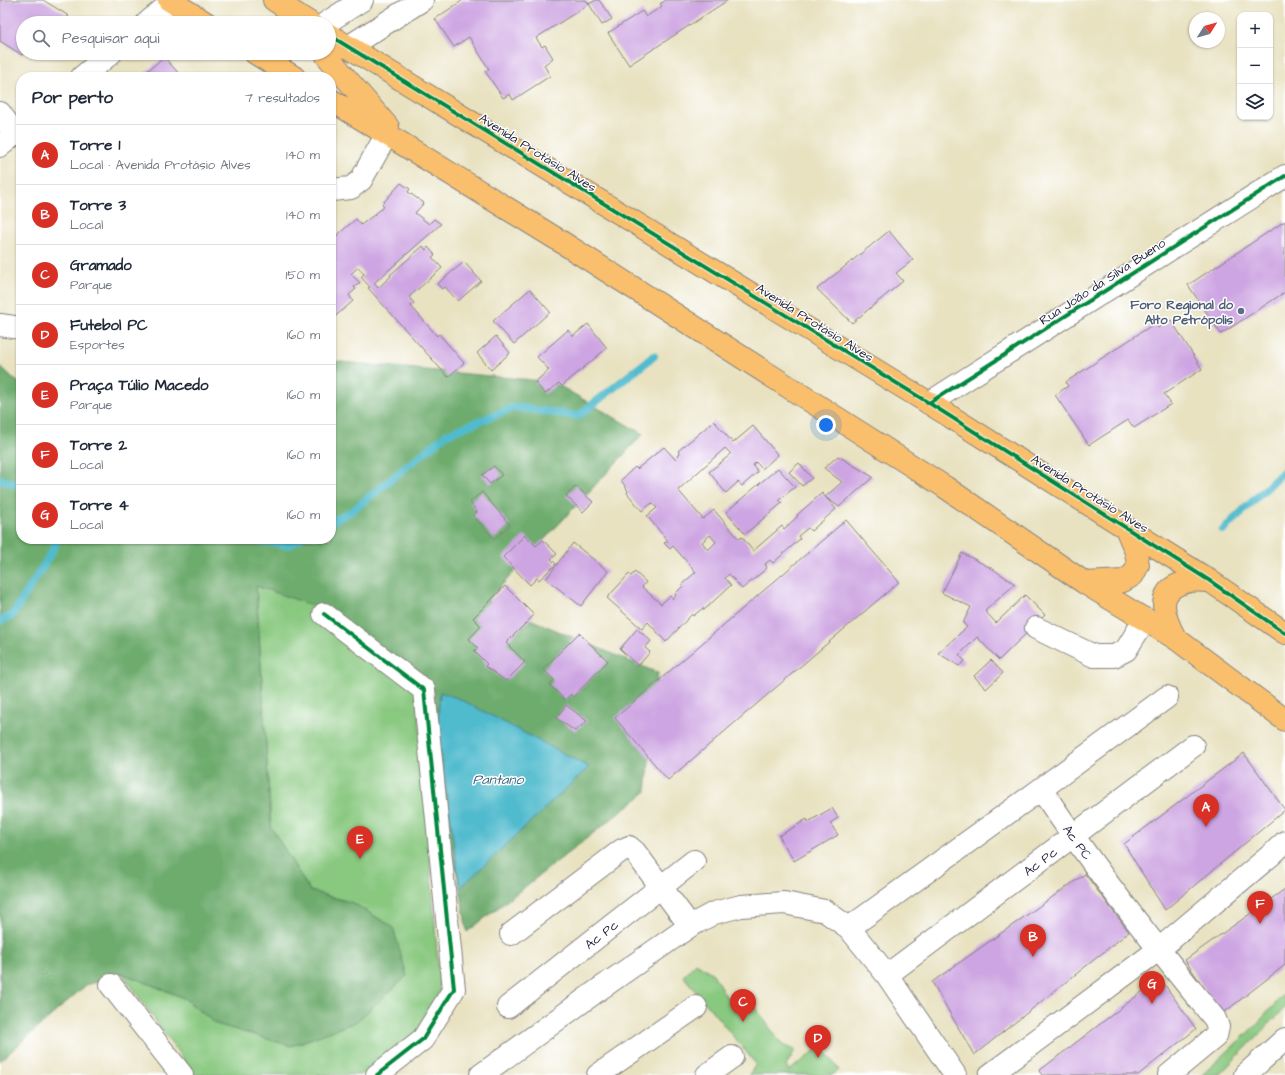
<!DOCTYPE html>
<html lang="pt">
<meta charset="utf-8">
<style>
body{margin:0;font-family:"Architects Daughter",sans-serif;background:#f2f2f3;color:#1f2937}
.controls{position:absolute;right:12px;top:12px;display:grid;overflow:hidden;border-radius:8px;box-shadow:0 1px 3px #0004}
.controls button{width:36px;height:36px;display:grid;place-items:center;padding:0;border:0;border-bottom:1px solid #e0e1e3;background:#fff;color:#1f2937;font:20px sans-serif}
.compass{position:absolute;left:1189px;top:12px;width:36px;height:36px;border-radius:50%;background:#fff;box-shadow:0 1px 3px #0004;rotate:53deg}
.you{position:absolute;left:826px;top:425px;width:14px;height:14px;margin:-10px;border:3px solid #fff;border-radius:50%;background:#1a73e8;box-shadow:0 0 0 6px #1a73e833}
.badge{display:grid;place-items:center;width:26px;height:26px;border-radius:50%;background:#d93025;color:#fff;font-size:13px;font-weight:700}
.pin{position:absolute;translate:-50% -33px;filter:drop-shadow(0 1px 2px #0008)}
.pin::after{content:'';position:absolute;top:21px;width:14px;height:12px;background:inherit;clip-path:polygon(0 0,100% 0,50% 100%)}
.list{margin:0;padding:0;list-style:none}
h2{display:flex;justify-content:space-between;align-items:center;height:52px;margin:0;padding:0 16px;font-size:17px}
h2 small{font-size:13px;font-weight:400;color:#747a83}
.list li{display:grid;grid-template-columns:26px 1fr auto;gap:12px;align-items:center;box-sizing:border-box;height:60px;padding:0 16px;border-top:1px solid #e0e1e3}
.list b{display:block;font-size:15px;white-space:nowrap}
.list p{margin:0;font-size:13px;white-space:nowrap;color:#747a83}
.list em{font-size:13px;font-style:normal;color:#747a83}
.icon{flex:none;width:22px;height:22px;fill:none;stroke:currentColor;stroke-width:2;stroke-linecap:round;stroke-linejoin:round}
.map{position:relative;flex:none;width:1285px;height:1075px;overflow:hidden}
.search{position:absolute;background:#fff;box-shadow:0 1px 3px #0004;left:16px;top:16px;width:320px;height:44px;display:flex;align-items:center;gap:10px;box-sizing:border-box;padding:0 14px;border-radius:22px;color:#747a83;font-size:15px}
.panel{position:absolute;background:#fff;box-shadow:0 1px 3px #0004;left:16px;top:72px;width:320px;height:472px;border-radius:16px}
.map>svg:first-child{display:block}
</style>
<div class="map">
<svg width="1285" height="1075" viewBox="0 0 1285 1075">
<rect width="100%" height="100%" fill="#fff"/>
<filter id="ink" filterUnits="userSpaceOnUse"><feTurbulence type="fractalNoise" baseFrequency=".025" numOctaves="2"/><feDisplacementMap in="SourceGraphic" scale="8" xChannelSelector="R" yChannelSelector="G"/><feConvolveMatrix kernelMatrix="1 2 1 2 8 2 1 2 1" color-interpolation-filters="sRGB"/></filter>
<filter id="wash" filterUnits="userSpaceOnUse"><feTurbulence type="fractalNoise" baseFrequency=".012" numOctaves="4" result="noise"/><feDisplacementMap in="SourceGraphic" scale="16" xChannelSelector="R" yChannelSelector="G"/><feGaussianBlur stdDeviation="0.9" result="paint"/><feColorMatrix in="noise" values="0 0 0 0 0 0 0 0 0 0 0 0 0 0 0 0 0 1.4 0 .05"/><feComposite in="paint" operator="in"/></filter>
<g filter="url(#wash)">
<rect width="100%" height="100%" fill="#e8e2c1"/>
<path fill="#88c87f" stroke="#55755d" d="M 256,586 L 321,601 L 417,690 L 440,992 L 416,1035 L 361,1075 L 194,1075 L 122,973 L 184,998 L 216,1024 L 353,903 L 310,891 L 271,827 Z
M 696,963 L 713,974 L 727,998 L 748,997 L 782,1045 L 795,1050 L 786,1066 L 789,1071 L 821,1046 L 839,1070 L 832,1075 L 749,1075 L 756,1064 L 683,976 Z
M 1285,993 L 1285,1008 L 1219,1075 L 1202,1075 L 1256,1025 Z"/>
<path fill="#6eac6e" stroke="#486754" d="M 331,361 L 553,382 L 643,434 L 487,601 L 658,673 L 646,792 L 467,932 L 460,888 L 417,690 L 326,610 L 256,586 L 271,827 L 310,891 L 353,903 L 393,927 L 407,976 L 356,1022 L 291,1046 L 216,1024 L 184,998 L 122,973 L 86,985 L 0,1061 L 0,366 L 21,385 L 21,539 L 331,539 Z"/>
<path fill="#51bbce" stroke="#3a6e84" d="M 440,692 L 460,699 L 589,767 L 460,888 L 437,728 Z"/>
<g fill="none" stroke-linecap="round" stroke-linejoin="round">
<path stroke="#51bbce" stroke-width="8" d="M 0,479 L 21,486
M 331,522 L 353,510 L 447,434 L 515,407 L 578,416 L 654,356
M 1223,530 L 1285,470
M 249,539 L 288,545 L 300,539
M 0,621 L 12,616 L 53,550 L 57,539"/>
</g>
<g id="blocks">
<path fill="#cda5e2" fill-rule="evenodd" d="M 0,0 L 43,0 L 69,16 L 60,23 L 23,23 L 23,54 L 22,55 L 0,41 Z
M 463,0 L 586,0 L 589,4 L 536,38 L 542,47 L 545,45 L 553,58 L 544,65 L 550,76 L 513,100 L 510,94 L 503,98 L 485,71 L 489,69 L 469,37 L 454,47 L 435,19 Z
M 596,0 L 599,0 L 612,19 L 602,25 L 589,4 Z
M 666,0 L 728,0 L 629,65 L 608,33 L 642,11 L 646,17 L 662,6 L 660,4 Z
M 164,57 L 182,77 L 140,77 Z
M 401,183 L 410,189 L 408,192 L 424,203 L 415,213 L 429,224 L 434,219 L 441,224 L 374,283 L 378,288 L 391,276 L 390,275 L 423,246 L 426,250 L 428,247 L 435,255 L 432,257 L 442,268 L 409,297 L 414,303 L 411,306 L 437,336 L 439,334 L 464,363 L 448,377 L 368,288 L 370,287 L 361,277 L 364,274 L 358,267 L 351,274 L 360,283 L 354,287 L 356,289 L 349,295 L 353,301 L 331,320 L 331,231 L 336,236 L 356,219 L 361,225 L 384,207 L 382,204 Z
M 1285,221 L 1285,292 L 1221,334 L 1188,285 Z
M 889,231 L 913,260 L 896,273 L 903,281 L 852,323 L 817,289 Z
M 464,262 L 481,281 L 458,301 L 445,287 L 442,289 L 437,284 Z
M 530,289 L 550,312 L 514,344 L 493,321 Z
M 1171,320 L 1202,369 L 1164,394 L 1171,404 L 1134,428 L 1128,420 L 1089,445 L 1055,395 L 1068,386 L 1066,382 L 1155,323 L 1158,328 Z
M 588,324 L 607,348 L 562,386 L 559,383 L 545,394 L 535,382 L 549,370 L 537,357 L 568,330 L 573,336 Z
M 496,336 L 510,353 L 491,370 L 477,353 Z
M 714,421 L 733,443 L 753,426 L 778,455 L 762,469 L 756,462 L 753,465 L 758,472 L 742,486 L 738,482 L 726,493 L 709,472 L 731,454 L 725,448 L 678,490 L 703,519 L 714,510 L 739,539 L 742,537 L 753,551 L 782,526 L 784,529 L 798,516 L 797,515 L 822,493 L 836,509 L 811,531 L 808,528 L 798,536 L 800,539 L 773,563 L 770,560 L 765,564 L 767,568 L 742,589 L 729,574 L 725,578 L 731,585 L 704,610 L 703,608 L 693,616 L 692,614 L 666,642 L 648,622 L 642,629 L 607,598 L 629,574 L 631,576 L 635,572 L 646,582 L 642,587 L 661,604 L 670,596 L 673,599 L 676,595 L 675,594 L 683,586 L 682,584 L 696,572 L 673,546 L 670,549 L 664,543 L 668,541 L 647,516 L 657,508 L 652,503 L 642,511 L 627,493 L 628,491 L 621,480 L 635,467 L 637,469 L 664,447 L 675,459 L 680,454 L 678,451 ZM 710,535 L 716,542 L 708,550 L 702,542 Z
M 838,456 L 873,477 L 839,507 L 825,497 L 842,482 L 824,468 Z
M 799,463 L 812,478 L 802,486 L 789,472 Z
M 494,466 L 502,475 L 490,484 L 482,475 Z
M 778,468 L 795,487 L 779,500 L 782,503 L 745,534 L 726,512 Z
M 576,486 L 593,502 L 583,512 L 566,496 Z
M 482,492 L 510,525 L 494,539 L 473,515 L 477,512 L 470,502 Z
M 846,520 L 899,582 L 668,780 L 615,718 Z
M 525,535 L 536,546 L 543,540 L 557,554 L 551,559 L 556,564 L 539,580 L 537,578 L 530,585 L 503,557 Z
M 573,543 L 608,571 L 581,606 L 546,579 Z
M 962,553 L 993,569 L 1015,584 L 985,611 L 996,623 L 1025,595 L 1045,615 L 999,660 L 977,637 L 959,655 L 965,661 L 959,666 L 938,653 L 967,627 L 963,623 L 971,607 L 942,593 Z
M 505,586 L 534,615 L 506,643 L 525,662 L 506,681 L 485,666 L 487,664 L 474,651 L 478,648 L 469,639 L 481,626 L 473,618 Z
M 637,629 L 651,641 L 645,648 L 650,652 L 638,666 L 620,649 Z
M 579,633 L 608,661 L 573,697 L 571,694 L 565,700 L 550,685 L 554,680 L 543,669 Z
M 991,660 L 1003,673 L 986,689 L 974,676 Z
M 566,705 L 587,721 L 575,731 L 556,718 Z
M 1244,753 L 1285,810 L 1165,910 L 1124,844 Z
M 832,808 L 838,818 L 830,823 L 838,835 L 794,861 L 779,836 L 807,819 L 808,822 Z
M 1085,874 L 1129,932 L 974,1055 L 932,982 Z
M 1285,889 L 1285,965 L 1222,1014 L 1185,960 Z
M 1160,978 L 1196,1029 L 1138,1075 L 1042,1075 L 1039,1071 Z"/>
</g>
</g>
<g filter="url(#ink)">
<use href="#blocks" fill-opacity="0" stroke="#85827e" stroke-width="1"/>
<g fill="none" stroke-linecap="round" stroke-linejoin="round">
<defs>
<path id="minor" d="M 147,23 L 172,2
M 326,23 L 362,0
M 348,47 L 422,0
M 82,77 L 111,53
M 0,113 L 15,134
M 0,146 L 21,129
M 331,190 L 351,188 L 361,180 L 387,134
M 0,325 L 21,328
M 929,403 L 1285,176
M 324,614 L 424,690 L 454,989 L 423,1039 L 377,1075
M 1036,628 L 1094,656 L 1114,656 L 1126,650 L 1145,619
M 1041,789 L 1167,697
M 849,928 L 1041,789 C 1094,869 1154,945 1215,1019 L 1218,1027 L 1216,1036 L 1169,1075
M 511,934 L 622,850 L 629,847 L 635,852 L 690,926
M 887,975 L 1193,746
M 111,985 L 182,1075
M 508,1007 L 694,861
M 481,1075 L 594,993 L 690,926 L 714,913 L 741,906 L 784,903 L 825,911 L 849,928 L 887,975 L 955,1075
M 598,1075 L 696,1007
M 707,1075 L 732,1057
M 990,1075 L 1158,950 L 1271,855 L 1285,842
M 1245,1075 L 1285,1039"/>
<path id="major" d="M 169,0 L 206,23
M 274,0 L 310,23
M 329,35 L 929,403 L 1210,581 L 1285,633
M 255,53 L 294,77
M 326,53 L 327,56 L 388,127
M 331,100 L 560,241 L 945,487 L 1085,583 L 1175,638 L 1285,720
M 1085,583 L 1123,581 L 1133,575 L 1138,565 L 1136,552 L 1126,528
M 1175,638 C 1161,612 1155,587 1191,581 C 1197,580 1204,581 1210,581"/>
</defs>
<use href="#minor" stroke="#85827e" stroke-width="24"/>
<use href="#major" stroke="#85827e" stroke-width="24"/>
<use href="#minor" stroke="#fff" stroke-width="22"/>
<use href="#major" stroke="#f9bf6d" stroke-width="22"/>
<defs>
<path id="cycleway" d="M 329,35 L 929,403 L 1210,581 L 1285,633
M 929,403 L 1285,176
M 324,614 L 424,690 L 454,989 L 423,1039 L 377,1075"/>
</defs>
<use href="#cycleway" stroke="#fff" stroke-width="6"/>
<use href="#cycleway" stroke="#00873e" stroke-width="4"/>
</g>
</g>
<circle fill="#5c6f8a" stroke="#fff" stroke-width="1.5" cx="1241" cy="311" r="4"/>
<g text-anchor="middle" stroke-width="3" stroke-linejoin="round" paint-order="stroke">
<g font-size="13" fill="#22223b" stroke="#fff">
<text transform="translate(538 152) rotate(32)" y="5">Avenida Protásio Alves</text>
<text transform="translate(1102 281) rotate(-33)" y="5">Rua João da Silva Bueno</text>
<text transform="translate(815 322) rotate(32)" y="5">Avenida Protásio Alves</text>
<text transform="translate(1090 493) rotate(32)" y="5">Avenida Protásio Alves</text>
<text transform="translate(1078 842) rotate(54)" y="5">Ac PC</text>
<text transform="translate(1040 861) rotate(-37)" y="5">Ac Pc</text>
<text transform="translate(601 934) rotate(-38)" y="5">Ac Pc</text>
</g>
<g font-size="13" font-weight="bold" fill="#4e5e75" stroke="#fff" text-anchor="end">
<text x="1233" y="309">Foro Regional do<tspan x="1233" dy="15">Alto Petrópolis</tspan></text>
</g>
<g font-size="14" font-style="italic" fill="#355f76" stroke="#fff">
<text x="498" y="784">Pantano</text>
</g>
</g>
</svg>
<div class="controls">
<button>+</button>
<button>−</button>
<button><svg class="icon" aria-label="layers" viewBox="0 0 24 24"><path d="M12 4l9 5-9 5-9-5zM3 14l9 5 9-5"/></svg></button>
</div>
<svg class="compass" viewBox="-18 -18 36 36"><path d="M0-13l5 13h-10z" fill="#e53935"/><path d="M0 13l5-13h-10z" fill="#747a83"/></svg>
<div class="you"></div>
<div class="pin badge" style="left:1206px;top:827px">A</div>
<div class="pin badge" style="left:1033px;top:957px">B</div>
<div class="pin badge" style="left:743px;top:1022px">C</div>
<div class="pin badge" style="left:818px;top:1058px">D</div>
<div class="pin badge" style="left:360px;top:859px">E</div>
<div class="pin badge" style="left:1260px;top:924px">F</div>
<div class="pin badge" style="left:1152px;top:1004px">G</div>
<div class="search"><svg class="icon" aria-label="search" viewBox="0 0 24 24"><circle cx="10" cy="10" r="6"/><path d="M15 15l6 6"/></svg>Pesquisar aqui</div>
<section class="panel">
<h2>Por perto<small>7 resultados</small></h2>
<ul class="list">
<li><span class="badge">A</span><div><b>Torre 1</b><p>Local · Avenida Protásio Alves</p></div><em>140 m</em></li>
<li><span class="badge">B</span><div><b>Torre 3</b><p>Local</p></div><em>140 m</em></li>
<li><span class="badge">C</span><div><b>Gramado</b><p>Parque</p></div><em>150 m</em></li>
<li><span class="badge">D</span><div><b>Futebol PC</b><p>Esportes</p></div><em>160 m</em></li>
<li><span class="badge">E</span><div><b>Praça Túlio Macedo</b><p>Parque</p></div><em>160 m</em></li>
<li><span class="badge">F</span><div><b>Torre 2</b><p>Local</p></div><em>160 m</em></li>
<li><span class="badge">G</span><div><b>Torre 4</b><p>Local</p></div><em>160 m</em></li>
</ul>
</section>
</div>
